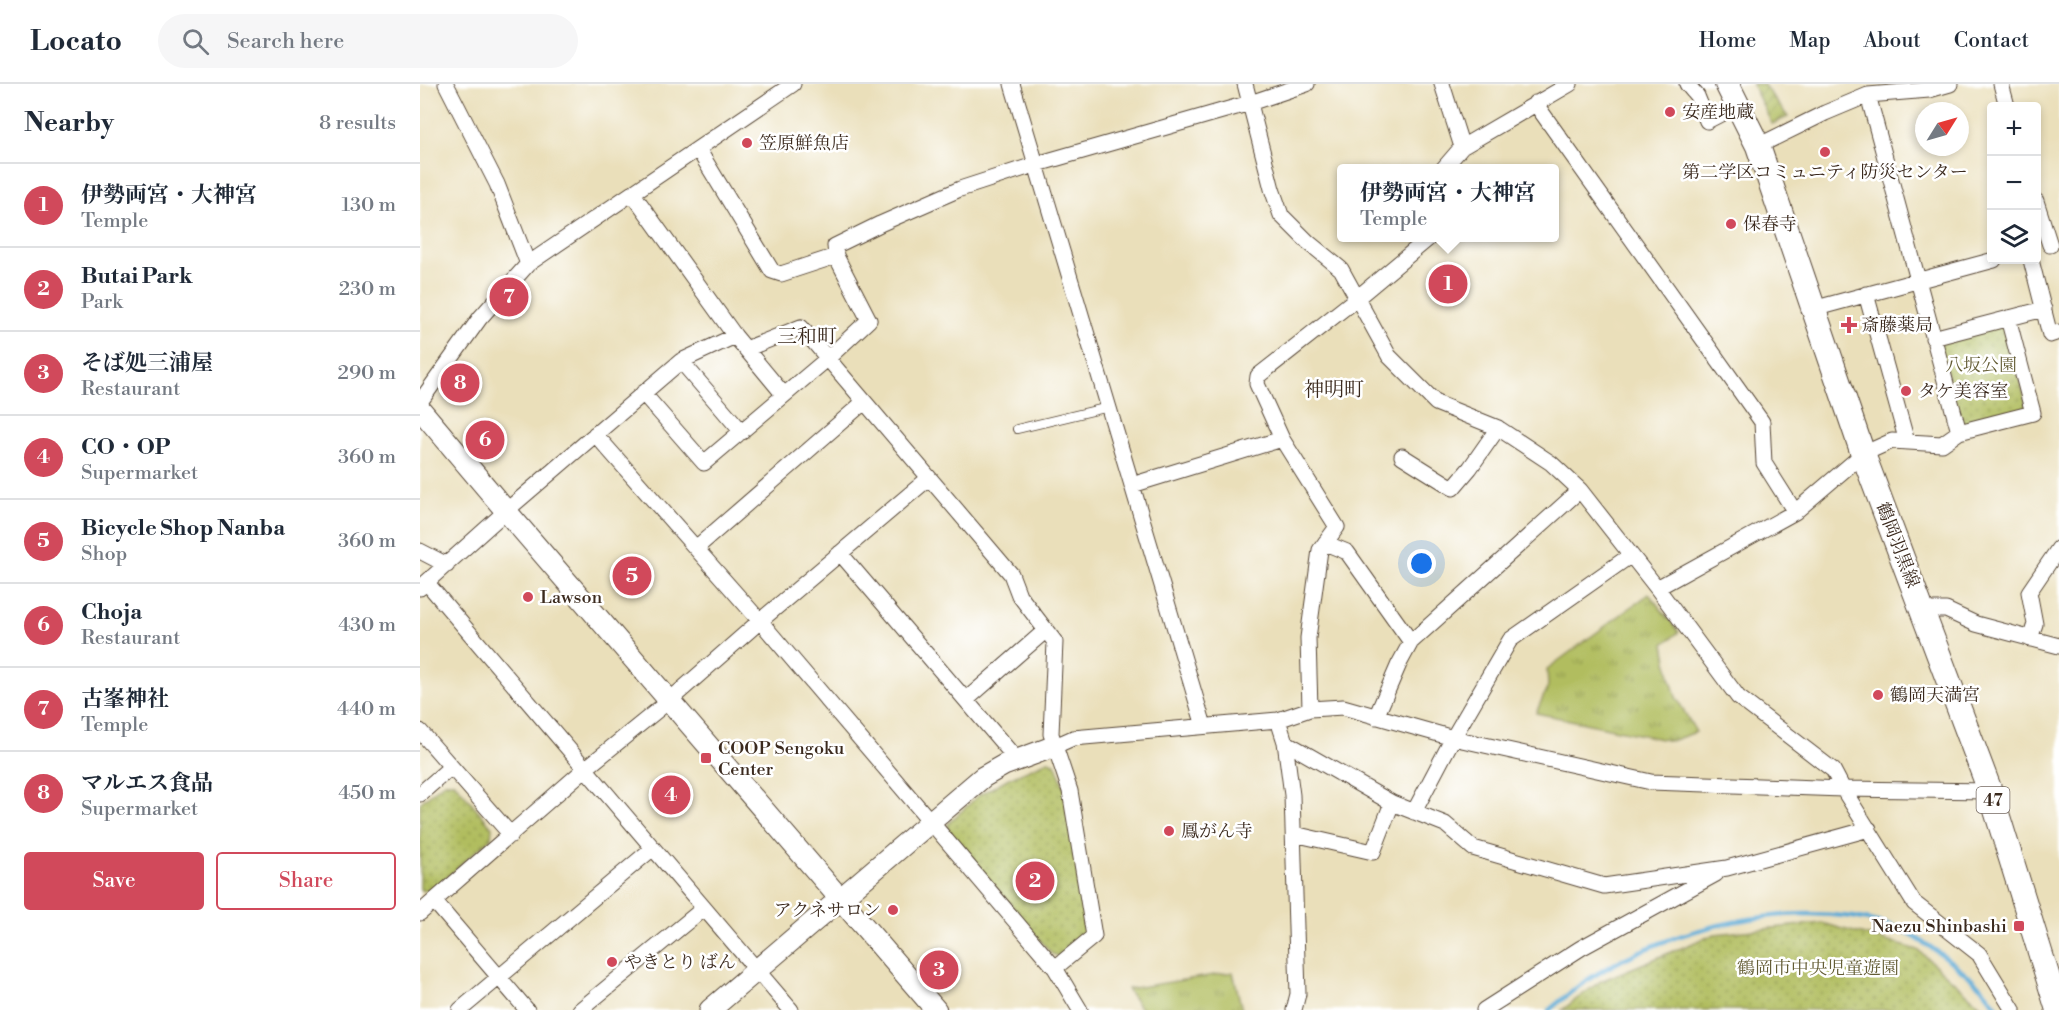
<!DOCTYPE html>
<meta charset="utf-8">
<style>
body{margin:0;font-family:"Libre Bodoni","Noto Serif JP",serif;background:#f6f6f7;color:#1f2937}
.controls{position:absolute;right:18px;top:18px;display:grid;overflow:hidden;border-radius:6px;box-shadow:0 3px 9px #0003}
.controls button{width:54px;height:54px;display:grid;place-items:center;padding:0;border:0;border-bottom:2px solid #e0e1e3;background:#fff;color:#1f2937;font:30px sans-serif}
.compass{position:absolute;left:1495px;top:18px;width:54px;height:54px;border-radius:50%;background:#fff;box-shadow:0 3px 9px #0003;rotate:53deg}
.you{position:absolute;left:1002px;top:480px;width:21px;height:21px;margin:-15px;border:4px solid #fff;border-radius:50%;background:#1a73e8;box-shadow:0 0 0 9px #1a73e833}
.badge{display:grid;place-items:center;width:39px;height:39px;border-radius:50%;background:#d1495b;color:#fff;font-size:20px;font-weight:700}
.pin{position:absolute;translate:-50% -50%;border:3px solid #fff;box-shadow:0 2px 6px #0006}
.popup{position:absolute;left:917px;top:80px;width:222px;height:78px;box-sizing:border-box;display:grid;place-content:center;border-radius:6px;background:#fff;filter:drop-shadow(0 2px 4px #0005);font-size:20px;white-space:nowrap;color:#747a83}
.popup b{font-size:22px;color:#1f2937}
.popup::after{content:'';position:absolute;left:50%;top:100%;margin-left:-12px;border:12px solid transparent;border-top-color:#fff}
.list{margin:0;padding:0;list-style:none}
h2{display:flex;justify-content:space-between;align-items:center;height:78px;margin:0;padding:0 24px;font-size:26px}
h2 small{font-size:20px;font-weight:400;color:#747a83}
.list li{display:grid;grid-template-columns:39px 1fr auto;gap:18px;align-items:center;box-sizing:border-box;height:84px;padding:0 24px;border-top:2px solid #e0e1e3}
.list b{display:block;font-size:22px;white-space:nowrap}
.list p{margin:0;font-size:20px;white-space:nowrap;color:#747a83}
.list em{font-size:20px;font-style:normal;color:#747a83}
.actions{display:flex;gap:12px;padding:18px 24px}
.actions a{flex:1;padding:14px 0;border:2px solid #d1495b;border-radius:6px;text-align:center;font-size:21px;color:#d1495b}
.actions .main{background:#d1495b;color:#fff}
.icon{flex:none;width:33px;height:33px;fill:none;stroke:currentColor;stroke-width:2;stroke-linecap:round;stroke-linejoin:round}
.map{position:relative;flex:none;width:1639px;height:926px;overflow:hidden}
header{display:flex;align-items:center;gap:36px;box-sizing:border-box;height:84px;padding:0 30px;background:#fff;border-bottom:2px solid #e0e1e3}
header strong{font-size:28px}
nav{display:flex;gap:33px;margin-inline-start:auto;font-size:21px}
.search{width:420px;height:54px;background:#f6f6f7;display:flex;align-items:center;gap:15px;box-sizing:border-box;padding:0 21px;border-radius:33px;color:#747a83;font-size:22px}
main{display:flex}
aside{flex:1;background:#fff}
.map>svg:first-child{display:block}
</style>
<header>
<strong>Locato</strong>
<div class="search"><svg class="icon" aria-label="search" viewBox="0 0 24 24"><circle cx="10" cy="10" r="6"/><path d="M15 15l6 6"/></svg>Search here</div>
<nav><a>Home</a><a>Map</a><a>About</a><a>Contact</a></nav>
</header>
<main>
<aside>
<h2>Nearby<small>8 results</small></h2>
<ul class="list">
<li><span class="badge">1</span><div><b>伊勢両宮・大神宮</b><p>Temple</p></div><em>130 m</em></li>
<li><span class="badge">2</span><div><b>Butai Park</b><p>Park</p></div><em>230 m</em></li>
<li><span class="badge">3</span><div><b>そば処三浦屋</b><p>Restaurant</p></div><em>290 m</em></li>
<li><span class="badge">4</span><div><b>CO・OP</b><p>Supermarket</p></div><em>360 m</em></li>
<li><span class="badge">5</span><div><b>Bicycle Shop Nanba</b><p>Shop</p></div><em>360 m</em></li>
<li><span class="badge">6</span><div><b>Choja</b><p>Restaurant</p></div><em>430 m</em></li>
<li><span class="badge">7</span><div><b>古峯神社</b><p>Temple</p></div><em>440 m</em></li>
<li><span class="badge">8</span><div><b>マルエス食品</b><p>Supermarket</p></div><em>450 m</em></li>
</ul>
<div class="actions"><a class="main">Save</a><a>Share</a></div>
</aside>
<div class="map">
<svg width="1639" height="926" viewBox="0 0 1639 926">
<defs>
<pattern id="grass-tufts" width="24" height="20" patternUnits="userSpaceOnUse" patternTransform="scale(1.5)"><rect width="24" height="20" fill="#b1bd5f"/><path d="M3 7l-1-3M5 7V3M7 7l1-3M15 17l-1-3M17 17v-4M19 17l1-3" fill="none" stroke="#919a4e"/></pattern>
<pattern id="park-dots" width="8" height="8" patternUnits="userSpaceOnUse" patternTransform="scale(1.5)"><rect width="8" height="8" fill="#b1bd5f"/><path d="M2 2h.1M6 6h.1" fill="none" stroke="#919a4e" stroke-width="1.8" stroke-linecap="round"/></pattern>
<pattern id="garden-furrows" width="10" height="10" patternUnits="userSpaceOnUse" patternTransform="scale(1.5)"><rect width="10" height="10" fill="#b1bd5f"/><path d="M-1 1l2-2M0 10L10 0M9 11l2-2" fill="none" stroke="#919a4e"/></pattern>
</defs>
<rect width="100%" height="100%" fill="#fff"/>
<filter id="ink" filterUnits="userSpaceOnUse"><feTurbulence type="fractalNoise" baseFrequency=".0167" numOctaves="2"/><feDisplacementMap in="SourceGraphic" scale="12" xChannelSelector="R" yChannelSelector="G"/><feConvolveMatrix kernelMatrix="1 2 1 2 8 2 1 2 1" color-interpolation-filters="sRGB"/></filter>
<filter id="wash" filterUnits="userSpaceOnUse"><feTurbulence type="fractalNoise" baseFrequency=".008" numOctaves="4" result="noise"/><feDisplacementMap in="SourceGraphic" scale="24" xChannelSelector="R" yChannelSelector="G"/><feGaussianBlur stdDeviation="1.35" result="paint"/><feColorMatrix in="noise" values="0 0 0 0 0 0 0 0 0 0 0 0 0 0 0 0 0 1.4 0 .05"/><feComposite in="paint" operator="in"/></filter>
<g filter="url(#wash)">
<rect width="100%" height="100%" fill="#eadfba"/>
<path fill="url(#grass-tufts)" stroke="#76743e" stroke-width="1.5" d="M 1229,510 L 1259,548 L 1244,560 L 1250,593 L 1256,613 L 1276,648 L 1251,657 L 1116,629 L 1128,602 L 1127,585 Z
M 813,888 L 822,926 L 722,926 L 707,905 Z"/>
<path fill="url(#park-dots)" stroke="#76743e" stroke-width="1.5" d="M 1585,238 L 1608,326 L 1542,342 L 1518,256 Z
M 628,677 L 635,679 L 646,708 L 668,848 L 639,872 L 632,870 L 528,747 L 528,740 L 559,711 L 589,694 Z
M 25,698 L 34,698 L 72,743 L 71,754 L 11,807 L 0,806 L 0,719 Z
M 1402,839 L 1498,866 L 1566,926 L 1142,926 L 1181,897 L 1295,850 Z"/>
<path fill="url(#garden-furrows)" stroke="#76743e" stroke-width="1.5" d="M 1332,0 L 1343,0 L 1368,33 L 1352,40 Z"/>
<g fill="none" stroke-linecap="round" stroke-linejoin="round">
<path stroke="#5dabd6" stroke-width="4.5" d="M 1129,926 C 1143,915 1157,902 1172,893 C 1252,842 1377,813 1469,841 C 1494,848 1544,886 1562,904 C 1569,911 1574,919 1579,926"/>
</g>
</g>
<g filter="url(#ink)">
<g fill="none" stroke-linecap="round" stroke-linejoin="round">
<defs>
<path id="lane" d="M 597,345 L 689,323"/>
<path id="street" d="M 26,0 L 77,100 L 108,180
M 592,0 L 784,642
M 825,0 L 852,105 L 861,131 L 888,158 L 921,185 L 969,272 L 1016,319 L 1078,344 L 1131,379 L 1160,406 L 1237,504 L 1318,613 L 1413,686 L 1423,705 L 1494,819 L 1559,870 L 1593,926
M 1022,0 L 1042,63
M 1267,0 L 1277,12 L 1287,37 L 1318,21
M 1581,0 L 1587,22
M 1448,11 L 1539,348
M 1115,19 L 1342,338 L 1344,379 L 1375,428
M 1338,62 L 1405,29 L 1448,11 L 1509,6 L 1530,0
M 278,65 L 352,187 L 361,190 L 416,172
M 1023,85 L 1042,63 L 1150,0
M 213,110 L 315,252 L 364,311
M 1616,117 L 1630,161
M 1611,176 L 1630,251 L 1639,248
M 1446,210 L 1487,358
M 1393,225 L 1574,176
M 1513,254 L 1624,225
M 326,265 L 381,243 L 591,490 L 599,511 L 635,558 L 631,650 L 650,707 L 674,852 L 635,884
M 261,277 L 322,348
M 223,309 L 284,379 L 407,275 L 449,236 L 416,172 L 415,162 L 460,140 L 540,105 L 617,80 L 830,19 L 887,0
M 0,318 L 60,234 L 108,180 L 373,0
M 175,350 L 340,537 L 635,884 L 660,926
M 982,372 L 1033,404 L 1050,384 L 1078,344
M 712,401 L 862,355
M 905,459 L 927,468 L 991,558 L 1160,406
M 276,464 L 444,318
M 0,467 L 27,481
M 420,469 L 597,676
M 7,499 L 371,926
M 0,504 L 86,427 L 261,277 L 315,252
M 1237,504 L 1375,428 L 1443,370 L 1472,357 L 1522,360 L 1539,348 L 1613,329 L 1588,234
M 1503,526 L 1526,526 L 1556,540 L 1639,562
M 1610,555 L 1615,540 L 1609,508 L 1639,464
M 546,616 L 626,546
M 890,625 L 888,554 L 900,466 L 917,443 L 862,355 L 837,300 L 838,292 L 937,214 L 1009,154
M 956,633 L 979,580 L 991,558
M 858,636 L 865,658 L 872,711 L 878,910 L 874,926
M 0,647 L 91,751
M 865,658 L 972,719 L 1025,740 L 1053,764 L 1184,802 L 1307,784 L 1449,745
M 635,662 L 653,654 L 858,636 L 890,625 L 923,623 L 1033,654 L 1231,698 L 1423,705 L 1570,707
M 0,710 L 31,683
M 994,728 L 1033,654 L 1090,556 L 1211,471
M 874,750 L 953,768 L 972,719
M 14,817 L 107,926
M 0,829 L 165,685 L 250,616 L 340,537 L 509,394
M 40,926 L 233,764
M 160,926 L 284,824
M 1064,926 L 1161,864 L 1296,790"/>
<path id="secondary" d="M 0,325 L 86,427 L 516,926
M 290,926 L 563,693 L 584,681 L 635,662"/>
<path id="primary" d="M 1307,0 L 1338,62 L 1443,370 L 1570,707 L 1638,926"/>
</defs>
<use href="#lane" stroke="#554535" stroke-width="10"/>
<use href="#street" stroke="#554535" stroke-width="17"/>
<use href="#secondary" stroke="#554535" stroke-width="23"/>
<use href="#primary" stroke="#554535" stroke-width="26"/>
<use href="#lane" stroke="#fff" stroke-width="8"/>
<use href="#street" stroke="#fff" stroke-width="15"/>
<use href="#secondary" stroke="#fff" stroke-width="21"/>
<use href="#primary" stroke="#fff" stroke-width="24"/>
</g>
</g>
<g fill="#d1495b" stroke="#fff" stroke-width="2">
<circle cx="1250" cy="28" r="6"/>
<circle cx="327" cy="59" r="6"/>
<circle cx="1405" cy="68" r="6"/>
<circle cx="1311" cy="140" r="6"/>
<path d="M1426 232h6v6h6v6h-6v6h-6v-6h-6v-6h6z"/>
<circle cx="1486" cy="307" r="6"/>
<circle cx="108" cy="513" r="6"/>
<circle cx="1458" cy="611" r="6"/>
<rect x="280" y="668" width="12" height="12" rx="3"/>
<circle cx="749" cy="747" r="6"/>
<circle cx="473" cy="826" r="6"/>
<rect x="1593" y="836" width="12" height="12" rx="3"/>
<circle cx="192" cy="878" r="6"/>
</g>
<g text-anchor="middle" stroke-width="5" stroke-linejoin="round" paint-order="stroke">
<rect fill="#fff" stroke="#766a62" stroke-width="1.5" x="1556.5" y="703" width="33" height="26" rx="4.5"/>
<g font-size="16" font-weight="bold" fill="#3b2a1e">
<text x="1573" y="722">47</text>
</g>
<g font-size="18" fill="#3b2a1e" stroke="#fff" text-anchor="start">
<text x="1262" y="34">安産地蔵</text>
<text x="339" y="65">笠原鮮魚店</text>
<text x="1405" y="94" text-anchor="middle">第二学区コミュニティ防災センター</text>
<text x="1323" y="146">保春寺</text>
<text x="1441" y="247">斎藤薬局</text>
<text x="1498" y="313">タケ美容室</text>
<text x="120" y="519">Lawson</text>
<text x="1470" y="617">鶴岡天満宮</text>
<text x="298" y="670">COOP Sengoku<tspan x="298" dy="21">Center</tspan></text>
<text x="761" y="753">鳳がん寺</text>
<text x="461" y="832" text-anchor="end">アクネサロン</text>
<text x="1587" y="848" text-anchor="end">Naezu Shinbashi</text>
<text x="204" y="884">やきとり ばん</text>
</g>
<g font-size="18" fill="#645d35" stroke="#fff">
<text x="1561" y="287">八坂公園</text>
<text x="1398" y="890">鶴岡市中央児童遊園</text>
</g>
<g font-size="18" fill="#3b2a1e" stroke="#fff">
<text transform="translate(1478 461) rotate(69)" y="6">鶴岡羽黒線</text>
</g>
<g font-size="20" fill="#3b2a1e" stroke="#fff">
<text x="387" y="259">三和町</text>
<text x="914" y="312">神明町</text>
</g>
</g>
</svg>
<div class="controls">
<button>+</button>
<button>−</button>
<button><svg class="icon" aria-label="layers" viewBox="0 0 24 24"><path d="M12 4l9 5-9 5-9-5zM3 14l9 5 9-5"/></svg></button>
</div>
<svg class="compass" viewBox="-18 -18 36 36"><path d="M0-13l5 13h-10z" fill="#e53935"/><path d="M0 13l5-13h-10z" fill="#747a83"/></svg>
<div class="you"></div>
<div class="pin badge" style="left:1028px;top:200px">1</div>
<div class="popup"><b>伊勢両宮・大神宮</b>Temple</div>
<div class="pin badge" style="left:615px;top:797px">2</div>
<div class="pin badge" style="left:519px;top:886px">3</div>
<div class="pin badge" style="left:251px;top:711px">4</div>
<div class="pin badge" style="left:212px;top:492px">5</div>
<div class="pin badge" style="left:65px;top:356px">6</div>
<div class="pin badge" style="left:89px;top:213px">7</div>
<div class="pin badge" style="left:40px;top:299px">8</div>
</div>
</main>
